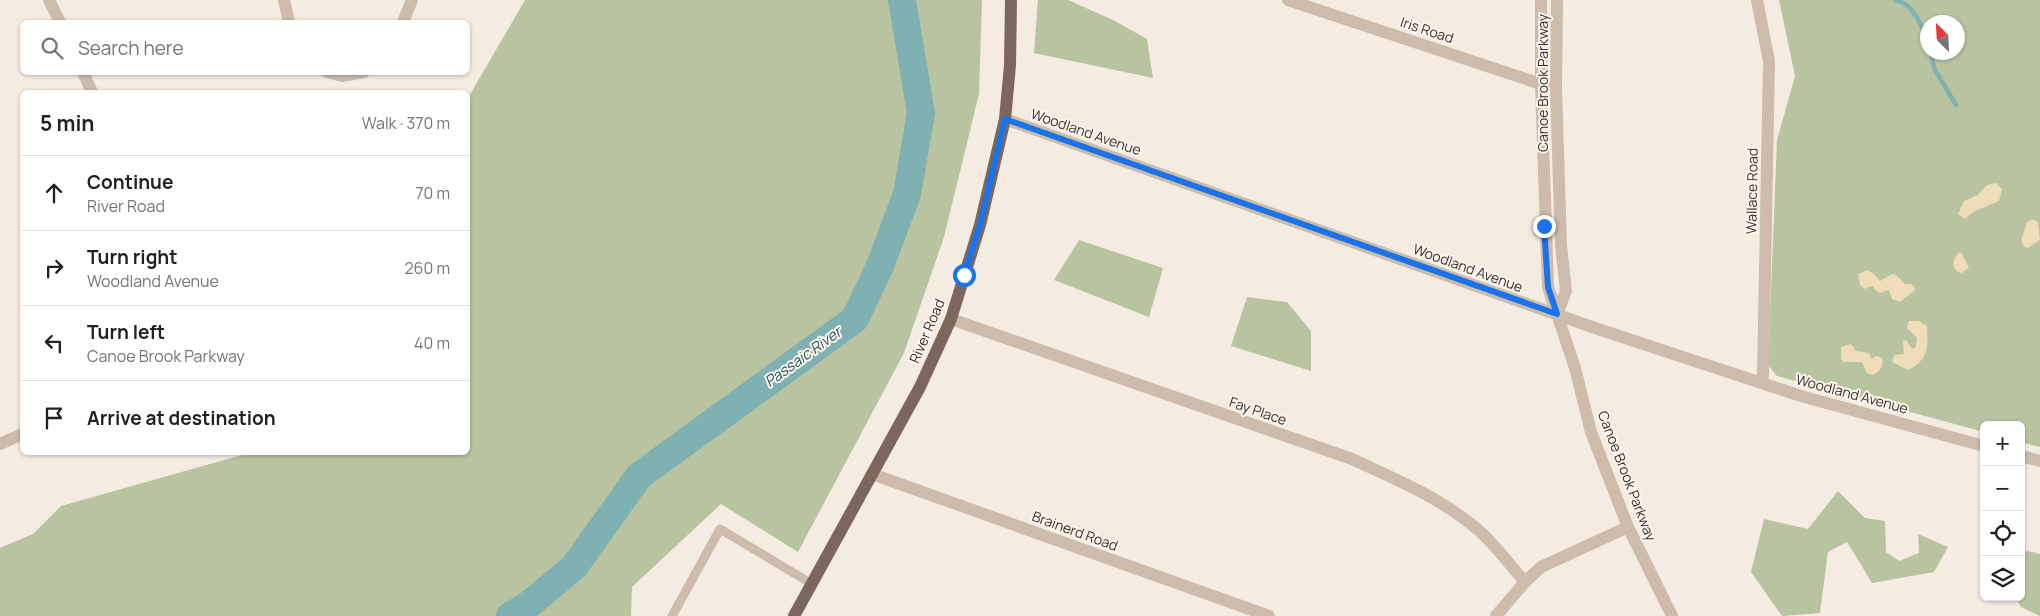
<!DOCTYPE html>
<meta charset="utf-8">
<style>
body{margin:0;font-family:Manrope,sans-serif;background:#f6f6f6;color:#202124}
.controls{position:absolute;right:15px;bottom:15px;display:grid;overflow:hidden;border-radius:8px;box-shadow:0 1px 4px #0004}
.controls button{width:45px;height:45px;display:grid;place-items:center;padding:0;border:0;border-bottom:1px solid #e0e0e0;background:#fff;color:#202124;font:25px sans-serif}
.compass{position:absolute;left:1920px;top:15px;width:45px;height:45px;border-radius:50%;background:#fff;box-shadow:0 1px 4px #0004;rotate:336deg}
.stop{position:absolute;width:15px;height:15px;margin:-11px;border:4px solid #1a73e8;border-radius:50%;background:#fff}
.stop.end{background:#1a73e8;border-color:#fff;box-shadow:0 1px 5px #0008}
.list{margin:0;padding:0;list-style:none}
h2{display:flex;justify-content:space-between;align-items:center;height:65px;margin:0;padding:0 20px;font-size:21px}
h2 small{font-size:16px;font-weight:400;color:#757577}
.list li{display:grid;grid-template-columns:32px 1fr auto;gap:15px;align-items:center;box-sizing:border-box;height:75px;padding:0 20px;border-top:1px solid #e0e0e0}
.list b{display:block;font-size:19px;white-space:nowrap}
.list p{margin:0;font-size:16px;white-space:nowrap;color:#757577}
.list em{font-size:16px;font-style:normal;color:#757577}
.icon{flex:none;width:28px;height:28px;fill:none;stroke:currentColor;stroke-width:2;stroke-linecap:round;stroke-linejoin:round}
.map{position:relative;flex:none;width:2040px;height:616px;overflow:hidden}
.search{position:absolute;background:#fff;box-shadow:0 1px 4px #0004;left:20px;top:20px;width:450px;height:55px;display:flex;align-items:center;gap:12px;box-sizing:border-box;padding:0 18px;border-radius:8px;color:#757577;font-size:19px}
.panel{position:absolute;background:#fff;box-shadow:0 1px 4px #0004;left:20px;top:90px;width:450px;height:365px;border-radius:8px}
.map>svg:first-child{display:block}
</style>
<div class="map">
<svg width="2040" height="616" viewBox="0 0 2040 616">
<rect width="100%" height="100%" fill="#f4ebe1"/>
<path fill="#b8c4a0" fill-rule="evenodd" d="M 525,0 L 982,0 L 979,94 L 944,237 L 904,353 L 798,552 L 721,504 L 632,587 L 631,616 L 0,616 L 0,548 L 33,534 L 61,506 L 249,453 L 468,452 L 468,98 Z
M 1038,0 L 1068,0 L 1113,20 L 1147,39 L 1153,78 L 1034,53 Z
M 1779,0 L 2040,0 L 2040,447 L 2021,442 L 2021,425 L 1984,425 L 1984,432 L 1777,376 L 1768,365 L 1777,140 L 1795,76 ZM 1928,22 L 1958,22 L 1958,52 L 1928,52 Z
M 1079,240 L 1163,268 L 1149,317 L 1054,280 Z
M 1247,297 L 1287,302 L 1311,331 L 1311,371 L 1231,346 Z
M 1838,491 L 1865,518 L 1885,521 L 1886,552 L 1899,561 L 1919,553 L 1918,534 L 1948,547 L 1934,572 L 1872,583 L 1847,542 L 1828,552 L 1820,613 L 1782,616 L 1751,572 L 1764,519 L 1808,529 Z
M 2024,550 L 2040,554 L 2040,616 L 2021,607 L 2016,597 L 2021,597 L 2021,558 Z"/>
<path fill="#efdcb8" d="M 1996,183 L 2002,189 L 1999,201 L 1973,212 L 1965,219 L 1958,214 L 1964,201 L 1978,195 L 1987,185 Z
M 2032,219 L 2038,222 L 2040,240 L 2028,248 L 2024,246 L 2021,240 L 2027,222 Z
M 1961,252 L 1969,268 L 1961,273 C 1951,269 1951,257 1961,252 Z
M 1867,270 L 1873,273 L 1880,281 L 1892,274 L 1896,275 L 1905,284 L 1911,284 L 1916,289 L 1900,302 L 1892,299 L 1889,290 L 1879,293 L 1872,286 L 1864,289 L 1860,285 L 1858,274 Z
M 1909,321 L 1919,321 L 1927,326 C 1928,346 1929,360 1908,370 L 1892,362 L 1894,355 L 1904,354 L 1903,341 L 1906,340 L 1912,349 L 1916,347 L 1917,338 L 1907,328 Z
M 1851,344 L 1856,351 L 1869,353 L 1871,359 L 1877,356 L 1882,358 C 1884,366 1880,371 1873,375 L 1867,373 L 1862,362 L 1844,362 L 1841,359 L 1841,347 Z"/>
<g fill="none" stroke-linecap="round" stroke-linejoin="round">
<path stroke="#7fb0b2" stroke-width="4.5" d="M 1895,0 C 1913,3 1923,27 1928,44
M 1930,52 L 1935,70 L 1956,105"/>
<path stroke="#7fb0b2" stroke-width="28" d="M 510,616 L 527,606 L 574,567 L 639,476 L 855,319 L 880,266 L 907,194 L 921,113 L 902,0"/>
<path stroke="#cdbbac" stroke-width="9" d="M 672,616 L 720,529 L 812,584"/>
<path stroke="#cdbbac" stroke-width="12" d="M 49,0 L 60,22
M 284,0 L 289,22
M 1288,0 L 1547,86
M 1541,0 L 1541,84 L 1548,287 L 1575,368 L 1591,432 L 1628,527 L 1672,616
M 1557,0 L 1556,89 L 1561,245 L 1566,291 L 1557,314
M 1757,0 L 1769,61 L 1763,376 L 1760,383
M 403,22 L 412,0
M 83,72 L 92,92
M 327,72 L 342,76 L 364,72
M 1005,119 L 1595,328 L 1801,396 L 1984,446
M 951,319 L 1352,459 C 1395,479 1439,497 1476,528 C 1494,543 1509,564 1525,582
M 0,444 L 22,434
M 2021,456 L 2040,461
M 872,474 L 1269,616
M 1496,616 L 1525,582 L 1541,567 L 1628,527"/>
<path stroke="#7d675c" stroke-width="12" d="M 794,616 L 920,387 L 951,319 L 980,225 L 1005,119 L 1010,65 L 1011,0"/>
</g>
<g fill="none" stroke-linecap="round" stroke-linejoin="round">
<path stroke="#1a73e8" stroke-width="6" d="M 964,275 L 980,225 L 1005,119 L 1557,314 L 1548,287 L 1544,226"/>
</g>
<g text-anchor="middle" stroke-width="4" stroke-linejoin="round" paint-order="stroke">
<g font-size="14" fill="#3b302b" stroke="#fbf5ee">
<text transform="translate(1427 30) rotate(18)" y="5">Iris Road</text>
<text transform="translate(1543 83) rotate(-90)" y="5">Canoe Brook Parkway</text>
<text transform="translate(1086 132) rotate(19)" y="5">Woodland Avenue</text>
<text transform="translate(1752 191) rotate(-89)" y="5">Wallace Road</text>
<text transform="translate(1468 268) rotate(20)" y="5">Woodland Avenue</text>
<text transform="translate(927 331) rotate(-67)" y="5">River Road</text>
<text transform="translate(1852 394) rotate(15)" y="5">Woodland Avenue</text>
<text transform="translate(1258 411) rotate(19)" y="5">Fay Place</text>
<text transform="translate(1627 476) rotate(69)" y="5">Canoe Brook Parkway</text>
<text transform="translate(1075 531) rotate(20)" y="5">Brainerd Road</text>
</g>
<g font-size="15" font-style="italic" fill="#1f5a5e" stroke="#fbf5ee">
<text transform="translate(803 357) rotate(-36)" y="5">Passaic River</text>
</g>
</g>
</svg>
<div class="controls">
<button>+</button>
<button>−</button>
<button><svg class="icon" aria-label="locate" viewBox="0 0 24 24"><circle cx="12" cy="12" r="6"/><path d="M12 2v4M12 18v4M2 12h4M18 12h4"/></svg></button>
<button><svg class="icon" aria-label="layers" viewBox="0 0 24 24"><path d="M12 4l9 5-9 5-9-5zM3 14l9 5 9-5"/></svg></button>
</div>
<svg class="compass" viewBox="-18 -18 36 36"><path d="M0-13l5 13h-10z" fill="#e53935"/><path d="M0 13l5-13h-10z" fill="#757577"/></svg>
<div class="stop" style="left:964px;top:275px"></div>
<div class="stop end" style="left:1544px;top:226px"></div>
<div class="search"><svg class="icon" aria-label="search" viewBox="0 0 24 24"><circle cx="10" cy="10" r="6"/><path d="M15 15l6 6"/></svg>Search here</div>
<section class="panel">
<h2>5 min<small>Walk · 370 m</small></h2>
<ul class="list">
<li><svg class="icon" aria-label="ahead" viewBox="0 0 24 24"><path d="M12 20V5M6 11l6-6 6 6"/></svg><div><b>Continue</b><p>River Road</p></div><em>70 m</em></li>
<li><svg class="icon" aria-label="right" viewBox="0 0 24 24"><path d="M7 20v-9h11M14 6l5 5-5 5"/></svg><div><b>Turn right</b><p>Woodland Avenue</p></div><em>260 m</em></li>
<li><svg class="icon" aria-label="left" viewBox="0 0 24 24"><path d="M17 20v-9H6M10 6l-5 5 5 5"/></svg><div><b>Turn left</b><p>Canoe Brook Parkway</p></div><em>40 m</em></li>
<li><svg class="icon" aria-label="arrive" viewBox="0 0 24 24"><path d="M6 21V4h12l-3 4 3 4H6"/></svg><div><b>Arrive at destination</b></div></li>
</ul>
</section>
</div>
